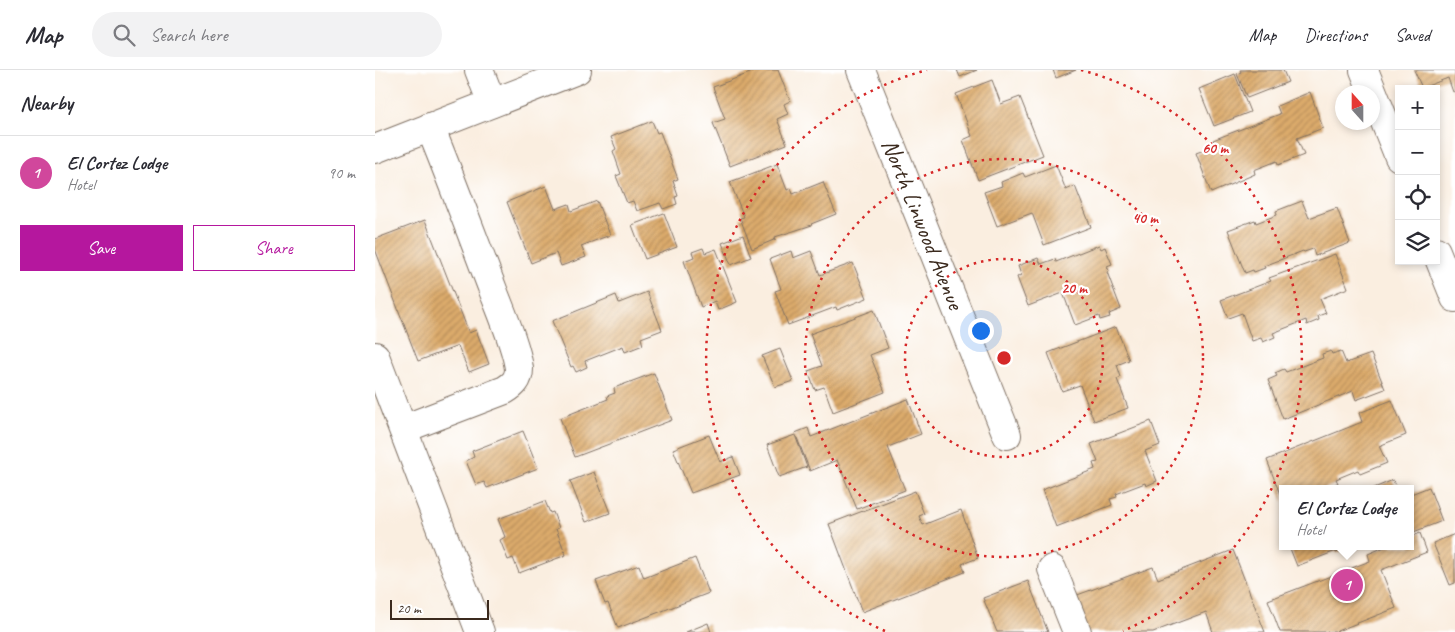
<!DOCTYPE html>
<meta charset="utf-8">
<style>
body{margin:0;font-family:Caveat,sans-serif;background:#f2f2f3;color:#2b2b33}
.controls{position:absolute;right:15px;top:15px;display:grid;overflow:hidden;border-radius:0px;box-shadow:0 2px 8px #0003}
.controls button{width:45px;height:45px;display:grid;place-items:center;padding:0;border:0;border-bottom:1px solid #e1e1e2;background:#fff;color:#2b2b33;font:25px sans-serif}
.compass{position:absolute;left:960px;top:15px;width:45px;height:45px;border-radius:50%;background:#fff;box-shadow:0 2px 8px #0003;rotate:339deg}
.scale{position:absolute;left:15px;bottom:12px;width:99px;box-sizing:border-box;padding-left:5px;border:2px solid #3b2a1e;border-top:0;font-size:14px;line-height:18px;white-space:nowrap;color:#3b2a1e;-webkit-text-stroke:4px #fff;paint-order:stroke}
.you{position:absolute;left:605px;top:260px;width:18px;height:18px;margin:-12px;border:4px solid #fff;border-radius:50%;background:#1a73e8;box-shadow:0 0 0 8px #1a73e833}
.badge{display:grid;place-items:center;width:32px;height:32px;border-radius:50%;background:#b5179e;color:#fff;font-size:16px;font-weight:700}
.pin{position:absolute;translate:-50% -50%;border:2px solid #fff;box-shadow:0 1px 5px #0006}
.popup{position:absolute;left:904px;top:415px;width:135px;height:65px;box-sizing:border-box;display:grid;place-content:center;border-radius:0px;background:#fff;filter:drop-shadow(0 1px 4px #0005);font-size:16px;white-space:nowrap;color:#7c7c81}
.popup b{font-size:19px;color:#2b2b33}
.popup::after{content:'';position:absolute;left:50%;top:100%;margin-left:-10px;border:10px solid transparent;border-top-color:#fff}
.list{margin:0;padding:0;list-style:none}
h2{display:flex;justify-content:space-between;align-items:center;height:65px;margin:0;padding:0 20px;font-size:21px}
h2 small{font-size:16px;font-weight:400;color:#7c7c81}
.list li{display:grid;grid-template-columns:32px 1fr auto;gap:15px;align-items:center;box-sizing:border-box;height:75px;padding:0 20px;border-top:1px solid #e1e1e2}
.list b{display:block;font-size:19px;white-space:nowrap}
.list p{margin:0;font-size:16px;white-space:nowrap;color:#7c7c81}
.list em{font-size:16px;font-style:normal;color:#7c7c81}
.actions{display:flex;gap:10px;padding:15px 20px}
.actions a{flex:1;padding:11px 0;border:1px solid #b5179e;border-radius:0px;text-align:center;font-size:18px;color:#b5179e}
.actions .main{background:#b5179e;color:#fff}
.icon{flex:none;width:28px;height:28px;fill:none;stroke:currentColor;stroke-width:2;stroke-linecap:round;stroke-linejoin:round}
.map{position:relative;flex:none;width:1080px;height:562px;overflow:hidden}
header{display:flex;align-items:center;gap:30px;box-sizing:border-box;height:70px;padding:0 25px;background:#fff;border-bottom:1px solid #e1e1e2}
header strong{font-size:24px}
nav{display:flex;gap:28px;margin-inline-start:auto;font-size:18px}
.search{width:350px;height:45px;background:#f2f2f3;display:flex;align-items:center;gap:12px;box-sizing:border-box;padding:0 18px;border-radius:28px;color:#7c7c81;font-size:19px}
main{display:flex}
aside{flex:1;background:#fff}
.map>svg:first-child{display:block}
</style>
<header>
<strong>Map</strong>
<div class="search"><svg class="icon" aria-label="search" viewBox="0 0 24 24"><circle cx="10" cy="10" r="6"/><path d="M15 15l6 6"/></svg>Search here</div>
<nav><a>Map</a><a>Directions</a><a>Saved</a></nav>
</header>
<main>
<aside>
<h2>Nearby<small></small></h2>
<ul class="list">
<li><span class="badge" style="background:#d1479c">1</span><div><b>El Cortez Lodge</b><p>Hotel</p></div><em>90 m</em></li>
</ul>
<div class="actions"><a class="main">Save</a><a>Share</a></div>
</aside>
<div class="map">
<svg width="1080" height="562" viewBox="0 0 1080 562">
<defs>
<pattern id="building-hatch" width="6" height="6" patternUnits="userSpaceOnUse" patternTransform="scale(1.25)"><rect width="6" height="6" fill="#dcab6c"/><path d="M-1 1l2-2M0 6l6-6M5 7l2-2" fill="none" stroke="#b48b58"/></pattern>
</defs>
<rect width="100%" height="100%" fill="#fff"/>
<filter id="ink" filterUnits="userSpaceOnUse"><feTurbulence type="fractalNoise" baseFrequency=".02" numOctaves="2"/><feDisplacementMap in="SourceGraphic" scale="10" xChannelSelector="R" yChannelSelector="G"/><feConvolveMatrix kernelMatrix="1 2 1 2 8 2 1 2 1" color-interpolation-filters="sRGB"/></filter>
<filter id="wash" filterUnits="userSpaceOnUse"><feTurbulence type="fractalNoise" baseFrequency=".0096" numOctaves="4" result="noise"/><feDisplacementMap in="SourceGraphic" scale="20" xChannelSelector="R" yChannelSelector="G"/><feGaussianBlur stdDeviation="1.12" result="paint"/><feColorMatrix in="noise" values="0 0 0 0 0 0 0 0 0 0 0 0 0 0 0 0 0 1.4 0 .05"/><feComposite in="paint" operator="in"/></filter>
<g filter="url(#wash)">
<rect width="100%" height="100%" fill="#faeee0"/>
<g id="blocks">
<path fill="url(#building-hatch)" d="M 383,0 L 403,0 L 415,31 L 409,34 L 413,44 L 402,49 L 412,74 L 355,96 L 338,53 L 350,49 L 338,17 Z
M 582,0 L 602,0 L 585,7 Z
M 678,0 L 701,0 L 681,8 Z
M 865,0 L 908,0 L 913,12 L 872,28 L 862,4 L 866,2 Z
M 1039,0 L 1080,0 L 1080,21 L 1078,22 L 1073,8 L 1047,18 Z
M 860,4 L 875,42 L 839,56 L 824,19 Z
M 617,10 L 626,34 L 645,27 L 668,85 L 603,110 L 588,70 L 597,66 L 581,24 Z
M 935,22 L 948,58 L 922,68 L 929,85 L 903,95 L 902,91 L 879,100 L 880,104 L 836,123 L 821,83 L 840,76 L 838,70 L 905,44 L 902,36 Z
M 277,51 L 282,63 L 285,62 L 303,109 L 298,111 L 303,126 L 300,127 L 302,134 L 288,139 L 285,133 L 262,141 L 258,131 L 252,133 L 241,106 L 246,104 L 238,81 L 241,79 L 236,67 Z
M 402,94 L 412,120 L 416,118 L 418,124 L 448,112 L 461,144 L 436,154 L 437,155 L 400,167 L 401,169 L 377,179 L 365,148 L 369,147 L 355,112 Z
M 681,95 L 691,120 L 700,116 L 716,157 L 669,175 L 657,143 L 622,156 L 609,122 L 627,116 L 626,112 L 648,103 L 650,107 Z
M 171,116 L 180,139 L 194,134 L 196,141 L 222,131 L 235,165 L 206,176 L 211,187 L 186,196 L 181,183 L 156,193 L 132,132 Z
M 927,131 L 934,148 L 962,138 L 975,173 L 940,186 L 938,179 L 929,182 L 928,181 L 889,196 L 890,198 L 879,202 L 878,200 L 870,203 L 853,160 L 880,150 L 881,153 L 902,145 L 901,141 Z
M 289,143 L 302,177 L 270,189 L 257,155 Z
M 50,150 L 94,263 L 101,260 L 114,294 L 94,302 L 83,276 L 43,291 L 0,179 L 0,169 Z
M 368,165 L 376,187 L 356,195 L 347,173 Z
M 724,175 L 726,179 L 730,177 L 737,194 L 732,196 L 734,201 L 732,202 L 746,239 L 734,244 L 735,247 L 725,250 L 724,246 L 700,255 L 688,223 L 653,236 L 642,207 L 646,205 L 643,196 L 663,188 L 666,194 L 680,189 L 681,192 Z
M 328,178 L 330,183 L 341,179 L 362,232 L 343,240 L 340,231 L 326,237 L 309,191 L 319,187 L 317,182 Z
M 416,181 L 418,188 L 436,181 L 445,205 L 478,193 L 492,228 L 462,240 L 461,237 L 413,255 L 400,221 L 406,219 L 395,189 Z
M 960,184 L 973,218 L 945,229 L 951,243 L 943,246 L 944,250 L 932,255 L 931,250 L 898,263 L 900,267 L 888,272 L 886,268 L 877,271 L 867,243 L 853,248 L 846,230 L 896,211 L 894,208 Z
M 272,222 L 287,260 L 266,268 L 268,275 L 250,282 L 248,276 L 210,291 L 212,297 L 201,302 L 198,296 L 196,297 L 177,251 L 241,225 L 244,233 Z
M 499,240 L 513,278 L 495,285 L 510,322 L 458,342 L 449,317 L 440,320 L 433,301 L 447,296 L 435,264 Z
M 741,257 L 754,290 L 742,295 L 746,307 L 742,309 L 753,338 L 719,351 L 705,315 L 687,321 L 673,283 Z
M 405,279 L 418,311 L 400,317 L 387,286 Z
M 956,281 L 957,284 L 966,281 L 971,293 L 996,284 L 1010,319 L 981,330 L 978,321 L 908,349 L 893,310 L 902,306 L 900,303 L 909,299 L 911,302 L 948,288 L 947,284 Z
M 279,303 L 297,350 L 200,387 L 185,348 L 233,329 L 232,326 L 240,323 L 239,318 Z
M 533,329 L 546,364 L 513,377 L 530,420 L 482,439 L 462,390 L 435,401 L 420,363 L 433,358 L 436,367 Z
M 1017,330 L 1031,365 L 1004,376 L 1012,393 L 985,404 L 983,400 L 961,409 L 963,413 L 949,419 L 908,419 L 908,432 L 892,390 L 987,352 L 984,343 Z
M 776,351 L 785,375 L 770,381 L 782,411 L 771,416 L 770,413 L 741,424 L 742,427 L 735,429 L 737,435 L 681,457 L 667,420 L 720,399 L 718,393 L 723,392 L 716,374 Z
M 148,361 L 163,398 L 112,418 L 109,412 L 101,415 L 91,391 L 99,387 L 97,381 Z
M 334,365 L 345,392 L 358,387 L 365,405 L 316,423 L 298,379 Z
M 420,365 L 432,397 L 404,407 L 392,375 Z
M 219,402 L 235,443 L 211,452 L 195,411 Z
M 1018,410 L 1021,419 L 997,419 Z
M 1054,417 L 1067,451 L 1036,463 L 1036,424 Z
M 540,421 L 549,444 L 544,446 L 548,455 L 586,440 L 603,488 L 587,494 L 590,502 L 487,542 L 454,454 Z
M 170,431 L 175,443 L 178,442 L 184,458 L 181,459 L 191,485 L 144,503 L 138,488 L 133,490 L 125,470 L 130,467 L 123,449 Z
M 1045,463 L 1052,482 L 1006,500 L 1021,538 L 962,561 L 962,562 L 905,562 L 893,530 L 995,491 L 993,484 L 1012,476 L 1036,476 L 1036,467 Z
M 1080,464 L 1080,513 L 1075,515 L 1058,473 Z
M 914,476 L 980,476 L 961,483 L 961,481 L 922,496 Z
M 858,480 L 890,562 L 838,562 L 831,542 L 778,562 L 710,562 L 697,527 L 778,497 L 783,509 Z
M 320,488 L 334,523 L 243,558 L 233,533 L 230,534 L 221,511 L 264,495 L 269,508 Z
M 653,511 L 673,562 L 622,562 L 608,528 Z
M 333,553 L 336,562 L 311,562 Z"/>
</g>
</g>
<g filter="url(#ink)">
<use href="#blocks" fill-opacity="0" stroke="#7e6f62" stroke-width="1"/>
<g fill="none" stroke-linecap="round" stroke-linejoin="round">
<defs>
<path id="minor" d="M 104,0 L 117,33
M 486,0 L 632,365
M 989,0 L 1024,87
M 1061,181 L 1080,228
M 0,286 L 105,562
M 28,359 L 130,320 C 138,315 144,310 144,299 C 142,278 126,241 118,220 C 97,165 77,111 55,57
M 677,499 L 702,562"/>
<path id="major" d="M 0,79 L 202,0"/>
</defs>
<use href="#minor" stroke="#7e6f62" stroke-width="30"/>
<use href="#major" stroke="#7e6f62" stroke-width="30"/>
<use href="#minor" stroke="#fff" stroke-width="28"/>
<use href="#major" stroke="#fff" stroke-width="28"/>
</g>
</g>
<g fill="none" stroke="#d62828" stroke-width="2.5" stroke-dasharray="2.5 5">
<circle cx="629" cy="288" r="99"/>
<circle cx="629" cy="288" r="199"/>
<path d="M510 561A298 298 0 0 1 552 0M706 0A298 298 0 0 1 748 561"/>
</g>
<g text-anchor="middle" stroke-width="4.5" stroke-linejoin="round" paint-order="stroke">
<g font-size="24" fill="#3b2a1e" stroke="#fff">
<text transform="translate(548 154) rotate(68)" y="8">North Linwood Avenue</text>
</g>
</g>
<circle cx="629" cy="288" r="8" fill="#d62828" stroke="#fff" stroke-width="2.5"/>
<g font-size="15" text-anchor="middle" font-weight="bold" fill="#d62828" stroke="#fff" stroke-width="4.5" stroke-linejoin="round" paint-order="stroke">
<text x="840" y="83">60 m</text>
<text x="770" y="153">40 m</text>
<text x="699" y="223">20 m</text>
</g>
</svg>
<div class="controls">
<button>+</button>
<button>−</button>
<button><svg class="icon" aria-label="locate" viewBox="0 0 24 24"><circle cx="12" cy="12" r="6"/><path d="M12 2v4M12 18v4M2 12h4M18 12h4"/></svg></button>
<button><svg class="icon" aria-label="layers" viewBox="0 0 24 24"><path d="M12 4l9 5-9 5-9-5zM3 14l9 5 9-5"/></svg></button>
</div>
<svg class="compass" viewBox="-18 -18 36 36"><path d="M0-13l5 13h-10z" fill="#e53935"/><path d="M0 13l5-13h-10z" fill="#7c7c81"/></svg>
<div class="scale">20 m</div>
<div class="you"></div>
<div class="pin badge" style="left:972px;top:515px;background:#d1479c">1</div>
<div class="popup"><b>El Cortez Lodge</b>Hotel</div>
</div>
</main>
